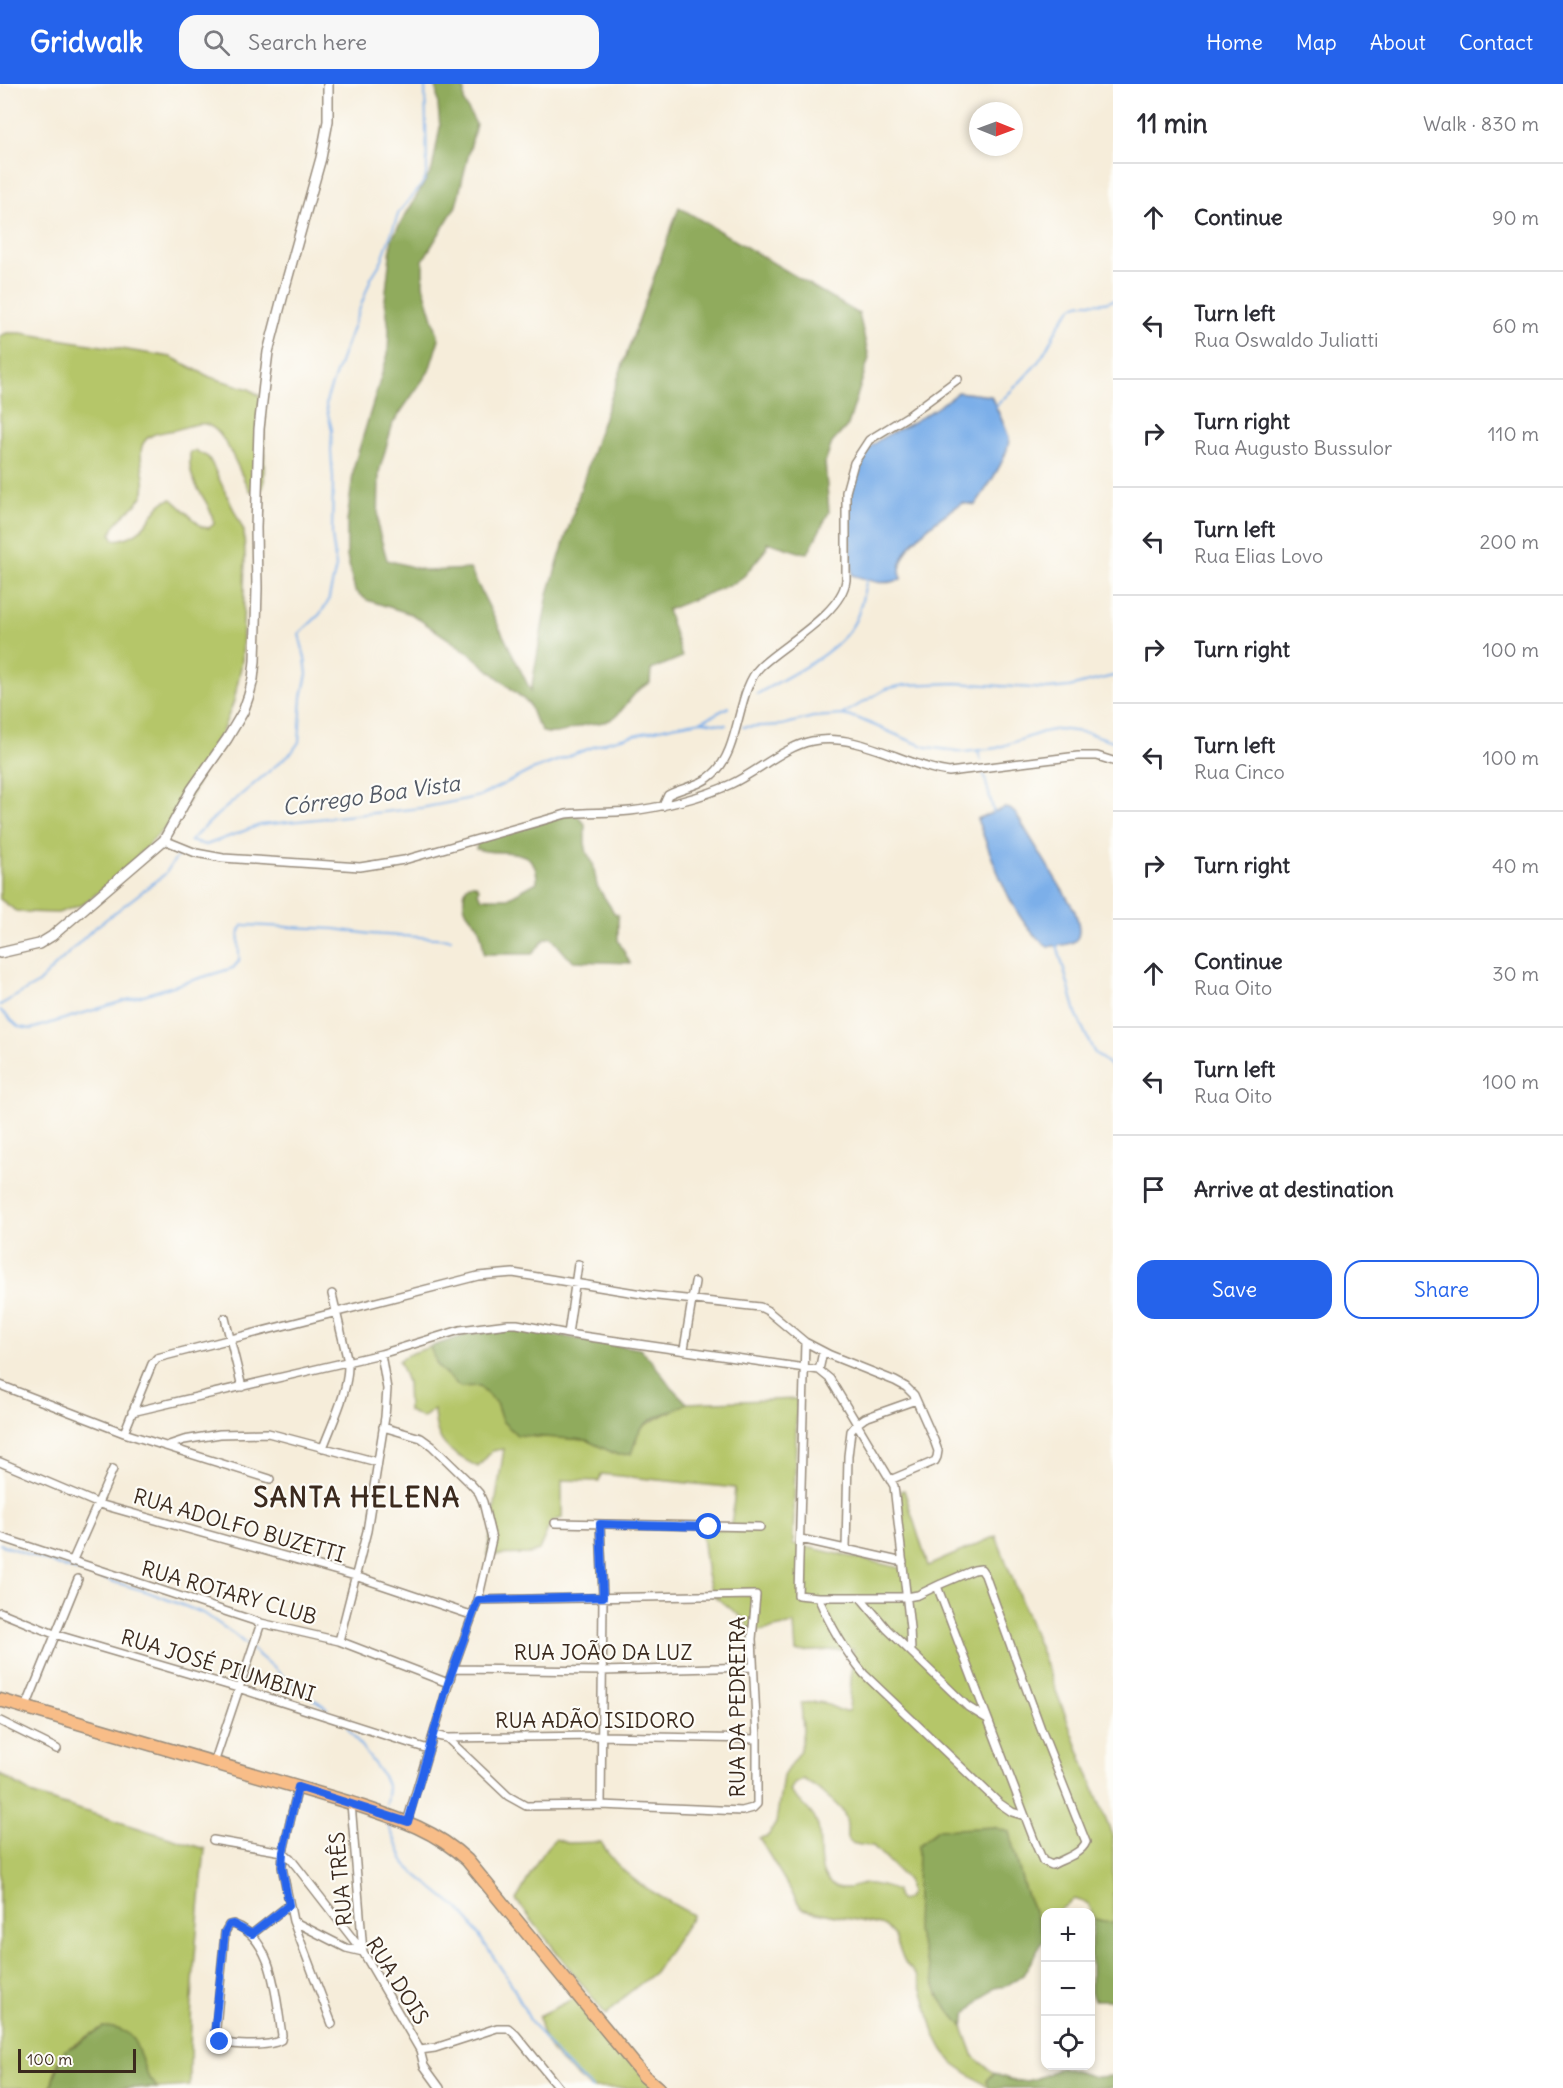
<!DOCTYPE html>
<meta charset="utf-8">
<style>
body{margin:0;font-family:Delius,sans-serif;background:#f7f7f7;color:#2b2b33}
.controls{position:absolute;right:18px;bottom:18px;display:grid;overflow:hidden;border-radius:12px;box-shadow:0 3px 9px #0003}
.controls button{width:54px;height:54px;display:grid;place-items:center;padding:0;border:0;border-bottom:2px solid #e1e1e2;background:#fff;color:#2b2b33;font:30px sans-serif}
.compass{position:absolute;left:969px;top:18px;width:54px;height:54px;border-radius:50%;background:#fff;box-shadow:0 3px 9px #0003;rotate:91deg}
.scale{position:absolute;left:18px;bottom:15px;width:118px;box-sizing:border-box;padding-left:6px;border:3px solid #3b2a1e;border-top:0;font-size:16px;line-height:21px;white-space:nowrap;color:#3b2a1e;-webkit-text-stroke:4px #fdfcf7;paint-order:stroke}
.stop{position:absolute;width:18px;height:18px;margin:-14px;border:4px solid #2563eb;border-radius:50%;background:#fff}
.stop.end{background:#2563eb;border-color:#fff;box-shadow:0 2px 6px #0008}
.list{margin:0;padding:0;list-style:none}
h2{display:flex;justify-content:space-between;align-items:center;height:78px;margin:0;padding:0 24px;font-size:26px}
h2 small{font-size:20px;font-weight:400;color:#7c7c81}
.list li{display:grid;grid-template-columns:39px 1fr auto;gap:18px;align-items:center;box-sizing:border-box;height:108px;padding:0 24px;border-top:2px solid #e1e1e2}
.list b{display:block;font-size:22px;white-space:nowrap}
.list p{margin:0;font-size:20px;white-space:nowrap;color:#7c7c81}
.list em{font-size:20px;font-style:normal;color:#7c7c81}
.actions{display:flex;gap:12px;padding:18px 24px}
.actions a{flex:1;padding:14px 0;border:2px solid #2563eb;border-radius:18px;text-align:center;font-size:21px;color:#2563eb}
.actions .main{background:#2563eb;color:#fff}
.icon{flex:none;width:33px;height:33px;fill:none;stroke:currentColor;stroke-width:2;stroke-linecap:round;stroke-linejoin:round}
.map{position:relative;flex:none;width:1113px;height:2004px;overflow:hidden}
header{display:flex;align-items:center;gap:36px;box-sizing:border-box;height:84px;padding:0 30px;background:#2563eb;color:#fff}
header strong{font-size:28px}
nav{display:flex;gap:33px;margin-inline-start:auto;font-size:21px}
.search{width:420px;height:54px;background:#f7f7f7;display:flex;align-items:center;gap:15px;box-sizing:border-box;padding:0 21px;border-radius:18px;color:#7c7c81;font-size:22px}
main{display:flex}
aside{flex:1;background:#fff}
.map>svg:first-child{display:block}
</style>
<header>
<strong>Gridwalk</strong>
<div class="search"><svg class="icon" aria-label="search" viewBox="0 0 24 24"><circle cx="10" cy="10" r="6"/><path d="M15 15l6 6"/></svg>Search here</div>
<nav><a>Home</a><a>Map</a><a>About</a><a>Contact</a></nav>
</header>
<main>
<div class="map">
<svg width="1113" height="2004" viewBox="0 0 1113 2004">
<rect width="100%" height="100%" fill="#fdfcf7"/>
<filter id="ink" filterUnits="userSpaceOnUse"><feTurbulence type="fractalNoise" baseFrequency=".0167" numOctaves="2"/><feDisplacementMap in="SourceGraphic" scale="12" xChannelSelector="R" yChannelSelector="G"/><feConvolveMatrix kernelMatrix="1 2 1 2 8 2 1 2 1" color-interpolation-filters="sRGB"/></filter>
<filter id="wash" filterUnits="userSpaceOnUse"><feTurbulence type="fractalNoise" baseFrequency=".008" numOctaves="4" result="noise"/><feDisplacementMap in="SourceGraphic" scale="24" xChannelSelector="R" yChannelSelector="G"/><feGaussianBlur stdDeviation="1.35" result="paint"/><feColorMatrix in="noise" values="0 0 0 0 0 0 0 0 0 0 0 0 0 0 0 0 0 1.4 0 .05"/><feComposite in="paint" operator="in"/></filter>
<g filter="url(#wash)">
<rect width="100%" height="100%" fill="#f6edda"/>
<path fill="#b5c669" stroke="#787844" stroke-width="1.5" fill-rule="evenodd" d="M 7,249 L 21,249 L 171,273 L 210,293 L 249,305 L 260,312 L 264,338 L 264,397 L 263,403 L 257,408 L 250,407 C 239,390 226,344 205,340 C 193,338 181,346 169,347 C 159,349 146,350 142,362 C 138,376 147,396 144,407 C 139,425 116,431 111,450 L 114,456 C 155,452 148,419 172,415 L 202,443 L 209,444 L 214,440 C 209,410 187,405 190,368 L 196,367 L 208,373 L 211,378 L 244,447 L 245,472 L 242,578 L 234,617 L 220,653 L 185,723 L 114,796 L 83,820 L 58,829 L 23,828 L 16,827 L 0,815 L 0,252 Z
M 430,1263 L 438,1283 L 479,1302 L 496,1319 L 502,1337 L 533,1353 L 549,1353 L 586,1356 L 618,1371 L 636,1359 L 637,1350 L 643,1342 L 687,1319 L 797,1315 L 793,1460 L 905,1485 L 900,1407 L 904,1406 L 928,1482 L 996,1452 L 1113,1754 L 1113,1839 L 1094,1835 L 1089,1820 L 1074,1815 L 1057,1828 L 1046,1828 L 1045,1854 L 1025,1807 L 1009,1748 L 929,1882 L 940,1915 L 963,1943 L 974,1973 L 994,1989 L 987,1997 L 989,2004 L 953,1979 L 943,1966 L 934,1949 L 923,1908 L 917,1892 L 905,1879 L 895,1853 L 885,1842 L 802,1825 L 759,1754 L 768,1752 L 776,1739 L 783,1692 L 800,1666 L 803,1646 L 801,1619 L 821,1618 L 842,1627 L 849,1627 L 853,1565 L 796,1568 L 794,1540 L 751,1549 L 744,1535 L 713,1511 L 707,1491 L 701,1444 L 731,1445 L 735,1404 L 601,1390 L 599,1397 L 562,1396 L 562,1434 L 551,1438 L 539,1466 L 530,1470 L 487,1471 L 504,1365 L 492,1367 L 478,1383 C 448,1367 435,1360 434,1325 L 423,1334 L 408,1327 L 407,1298 L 399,1277 L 407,1271 ZM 803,1695 C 813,1701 836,1718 843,1728 C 856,1750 830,1760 873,1762 L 907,1796 L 910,1808 L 907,1815 L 901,1817 L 898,1814 L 896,1807 C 888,1803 873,1799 864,1800 C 855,1802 847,1806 837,1803 C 812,1795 824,1756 817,1739 C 812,1726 799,1718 790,1707 L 794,1700 Z
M 0,1690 L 34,1711 L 205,1765 C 197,1844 189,1923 190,2002 L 157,2004 L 103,1943 L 70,1963 L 59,1976 L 50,2004 L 0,2004 Z
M 555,1755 L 567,1759 L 601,1758 C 621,1795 658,1811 693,1831 L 655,1888 L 625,1912 L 606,1931 L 516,1816 C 530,1795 536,1772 555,1755 Z
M 577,1913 L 659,2004 L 591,2004 C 567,1983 541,1967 539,1932 Z"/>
<path fill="#90ab5d" stroke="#666a3e" stroke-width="1.5" d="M 436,0 L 464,0 L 464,18 L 476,40 L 456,122 L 423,176 L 423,201 L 439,255 L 429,287 L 393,339 L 379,388 L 378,444 L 387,476 L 427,487 L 470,485 L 531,607 L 548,510 L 597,353 L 679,123 L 859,230 L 869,274 L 848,341 L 832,359 L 825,378 L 829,428 L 808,469 L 799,468 L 767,458 L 767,464 L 744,492 L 734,499 L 667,526 L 682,573 L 651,586 L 650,599 C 633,606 629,620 616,632 C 608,640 596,638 585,641 C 570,645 558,652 543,648 L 535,636 L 529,620 L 469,569 L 411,530 L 367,516 L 355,507 L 347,472 L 347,438 L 354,382 L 388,270 L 389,245 L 385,216 L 392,154 L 432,86 L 440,43 Z
M 571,730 L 579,733 L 585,740 L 585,759 L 587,769 L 593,779 L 597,802 L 615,830 L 618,831 L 618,856 L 630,879 L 574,877 L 567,872 L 551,853 L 545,855 L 532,870 L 484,870 C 483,861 482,851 478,842 C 476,838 472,835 469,831 C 462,823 462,808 469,800 L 475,800 L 479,804 L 478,809 L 482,814 L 508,814 L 537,798 C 538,758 501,773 476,765 L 478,756 Z
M 512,1246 L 567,1253 L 640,1265 L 651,1276 L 672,1304 L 687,1319 C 673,1329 647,1332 639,1348 C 635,1355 634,1363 631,1370 L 618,1371 L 586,1356 L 517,1351 L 502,1337 L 496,1319 L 479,1302 L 460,1303 L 438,1283 L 430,1263 L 469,1250 Z
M 994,1743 L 1009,1748 L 1025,1807 L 1045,1854 L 1023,1891 L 1006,1902 L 994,1904 L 977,1919 L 966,1930 L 963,1943 L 940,1915 L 916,1847 L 918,1762 L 937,1746 Z
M 1094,1835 L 1113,1839 L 1113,1916 L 1094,1916 L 1091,1909 L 1091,1855 Z
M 103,1943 C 141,1944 135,1966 148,1992 C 151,1996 155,2000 157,2004 L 50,2004 L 65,1966 L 76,1961 Z
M 1061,1983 L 1095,1993 L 1113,1992 L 1113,2004 L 989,2004 L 987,1997 L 994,1989 C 1022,2003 1035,1997 1061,1983 Z"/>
<path fill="#7cafe9" stroke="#5c6c84" stroke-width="1.5" d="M 958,308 L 991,312 C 994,319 1009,350 1009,355 C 1009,372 985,407 975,421 L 962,419 C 940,433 893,464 901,495 C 883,503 869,496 852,491 C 851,447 838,385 879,356 C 888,350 898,346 908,341 C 926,331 942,321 958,308 Z
M 1004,724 L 1010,725 L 1016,730 L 1074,825 C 1086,857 1077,862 1047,862 C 1011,837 993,774 977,735 Z"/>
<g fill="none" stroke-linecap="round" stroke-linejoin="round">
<path stroke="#7cafe9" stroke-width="2" d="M 425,0 L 427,84 L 425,95 L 420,103 L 399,128 L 381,178 L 371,194 L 327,314 L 326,322 L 332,346 L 331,367 L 333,395 L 332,451 L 336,483 L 328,518 L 320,530 L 299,550 L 305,574 L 307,590 L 302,613 L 299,658 L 292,668 L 217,731 L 190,757 L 206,761 L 260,741 L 421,724 L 462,716 L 480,712 L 530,687 L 609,657 L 672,642 L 702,637 L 726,641
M 996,322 C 1010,308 1025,294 1038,278 C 1051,261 1057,238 1073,223 C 1083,214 1101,224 1113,216
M 757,610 C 787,592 841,569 856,535 C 862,523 863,508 867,495
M 843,630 L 886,605 L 904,601 L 956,599 L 1048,605 L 1069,603 L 1113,592
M 702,637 L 729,623
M 743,643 L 782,641 L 813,633 L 842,631 L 857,634 L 913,658 L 927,663 L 964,668 L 997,664 L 1043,648 L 1059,645 L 1088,649 L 1113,657
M 978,667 L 981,677
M 983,687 L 994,729
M 1057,861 L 1077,932 L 1094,968 L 1113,984
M 0,921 L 37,900 L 92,846 L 165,790 L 179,770
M 0,926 L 19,943 L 31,945 L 233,884 L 239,877 C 240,865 235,849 244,841 L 335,845 L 370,850 L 451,855
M 0,1460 L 57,1481 L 148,1508 L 205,1530 L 235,1551 L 297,1604 L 327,1624
M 347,1643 L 383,1692 L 388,1704 L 386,1720
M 386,1736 L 406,1781 L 419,1793 L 459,1825 L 470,1838 L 511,1899 L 530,1936 L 558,1973 L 592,2004"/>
</g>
</g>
<g filter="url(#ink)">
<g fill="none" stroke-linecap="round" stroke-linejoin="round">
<defs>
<path id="minor" d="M 663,722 L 668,711 C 682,703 701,702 713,690 C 741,666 736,606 761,582 C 784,560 842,529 846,496 L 846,408 L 854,379 L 869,356 L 908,332 L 958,295
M 164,756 L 196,769 L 223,774 L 360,783 L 404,776 L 566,730 C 587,728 608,729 630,727 C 659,724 704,713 731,700 C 757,688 785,662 812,657 C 860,648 904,682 949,688 L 1078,672 L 1097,672 L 1113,677
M 225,1234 L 242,1303
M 568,1250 L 578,1180
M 805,1258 L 798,1511 L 818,1513 C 830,1541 844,1566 864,1590 L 999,1719 L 1012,1728 L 1025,1732
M 684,1265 L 695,1198
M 819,1286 L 823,1268
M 0,1301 L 124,1349 L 270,1395
M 132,1328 L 381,1270 L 460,1246 L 508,1240 L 517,1240 L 568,1250 L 819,1286 L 830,1295 L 894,1402 L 910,1544 L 911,1568 L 887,1545 L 860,1513
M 383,1343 L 421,1354 L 432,1362 L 471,1400 L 479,1409 L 483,1418 L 492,1455 L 478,1516 L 453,1585 L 407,1738
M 124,1349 L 152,1280 L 157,1274 L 478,1192 L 513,1189 L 648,1211 L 760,1223 L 768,1227 L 805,1258 L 830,1271 L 895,1297 L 906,1303 L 914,1311 L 934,1356 L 938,1367 L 937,1373 L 935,1377 L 928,1380 L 890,1396
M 169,1361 L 184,1356 L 220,1350 L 268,1349 L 377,1378
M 323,1364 C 333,1337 349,1307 348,1278 L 332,1210
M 0,1378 L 99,1420 L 355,1492 L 471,1531
M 555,1439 L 760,1443
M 600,1440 L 603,1513 L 601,1721
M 0,1453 L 261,1539 L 339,1557 L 448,1599
M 801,1455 L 903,1478
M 846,1465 L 848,1372 L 851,1347 L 857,1340 L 865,1334 L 916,1316
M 72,1478 L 113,1385
M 818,1513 L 907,1513 L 918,1511 L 941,1500 L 974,1486 L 981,1485 L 985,1491 L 1041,1645 L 1086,1758 C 1081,1770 1063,1775 1052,1781 L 1043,1777 L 1036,1761 L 937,1502
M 0,1528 L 54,1550 L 238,1604 L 428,1665
M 339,1557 L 367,1447 L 385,1333 L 387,1305 L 381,1270
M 911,1568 L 968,1623 L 986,1634
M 453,1585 L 602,1587 L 753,1583
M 26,1623 L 78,1495
M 0,1637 L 57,1665
M 433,1651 L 447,1654 L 601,1652 L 757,1655
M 447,1654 L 508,1712 L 526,1722 L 601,1721 L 742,1727 L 753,1724 L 757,1720 L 757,1655 L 752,1555 L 756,1511 L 478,1516
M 214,1679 L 261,1539
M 298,1703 L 283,1768 L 282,1783 L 293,1837 L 346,1864 L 363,1868
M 351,1719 L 363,1868
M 213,1756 L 283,1768 L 290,1774 L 363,1868 L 420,1966 L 435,1964 L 497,1944 L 508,1944 L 516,1951 L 559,2004
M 293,1837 L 332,1940
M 233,1840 C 274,1853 276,1915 282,1951 L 281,1956 C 269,1963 224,1963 215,1954 L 225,1848 L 229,1841 Z
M 252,1850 L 289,1821
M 420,1966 L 424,1982 L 440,2004"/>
<path id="tertiary" d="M 0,869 L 39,860 L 52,852 L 164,756 L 192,705 L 227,655 L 243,628 L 249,611 L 253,595 L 255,577 L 257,504 L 256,444 L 259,345 L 264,300 L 268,268 L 285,203 L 321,74 L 328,37 L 328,0"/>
<path id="primary" d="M 0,1616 L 351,1719 C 393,1733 433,1744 467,1776 L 644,1992 L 658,2004"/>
</defs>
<use href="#minor" stroke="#988c7c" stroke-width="10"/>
<use href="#tertiary" stroke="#988c7c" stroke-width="12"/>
<use href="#primary" stroke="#988c7c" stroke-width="15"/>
<use href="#minor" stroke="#fff" stroke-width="7"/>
<use href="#tertiary" stroke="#fff" stroke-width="9"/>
<use href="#primary" stroke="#f8bd88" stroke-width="12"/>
</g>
</g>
<g fill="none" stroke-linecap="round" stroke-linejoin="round" filter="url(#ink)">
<path stroke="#2563eb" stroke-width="8" d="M 220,1958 L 214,1951 L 225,1848 L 229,1841 L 233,1840 L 252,1850 L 289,1821 L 282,1783 L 283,1768 L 298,1703 L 408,1738 L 448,1599 L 478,1516 L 603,1513 L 600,1440 L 709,1443"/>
</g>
<g text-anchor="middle" stroke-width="4.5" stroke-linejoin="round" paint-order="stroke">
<g font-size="21" fill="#3b2a1e" stroke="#fdfcf7">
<text transform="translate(239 1442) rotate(16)" y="7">RUA ADOLFO BUZETTI</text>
<text transform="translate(229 1509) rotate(16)" y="7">RUA ROTARY CLUB</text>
<text x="603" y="1576">RUA JOÃO DA LUZ</text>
<text transform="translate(218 1582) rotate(17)" y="7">RUA JOSÉ PIUMBINI</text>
<text transform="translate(738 1623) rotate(-90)" y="7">RUA DA PEDREIRA</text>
<text x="595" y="1644">RUA ADÃO ISIDORO</text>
<text transform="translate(341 1795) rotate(-95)" y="7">RUA TRÊS</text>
<text transform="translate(397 1897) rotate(58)" y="7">RUA DOIS</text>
</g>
<g font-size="22" font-style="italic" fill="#525965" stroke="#fdfcf7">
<text transform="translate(371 711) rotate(-8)" y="8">Córrego Boa Vista</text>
</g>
<g font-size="27" font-weight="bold" letter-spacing="1.5" fill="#3b2a1e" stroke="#fdfcf7">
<text x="357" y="1423">SANTA HELENA</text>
</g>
</g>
</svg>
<div class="controls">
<button>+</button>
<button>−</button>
<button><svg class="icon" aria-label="locate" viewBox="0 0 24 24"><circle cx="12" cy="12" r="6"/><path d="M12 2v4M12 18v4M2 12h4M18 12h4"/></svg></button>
</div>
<svg class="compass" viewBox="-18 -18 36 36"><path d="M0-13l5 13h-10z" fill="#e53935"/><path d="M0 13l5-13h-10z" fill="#7c7c81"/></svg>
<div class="scale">100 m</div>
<div class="stop" style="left:709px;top:1443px"></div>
<div class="stop end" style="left:220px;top:1958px"></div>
</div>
<aside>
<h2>11 min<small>Walk · 830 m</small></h2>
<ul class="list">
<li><svg class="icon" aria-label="ahead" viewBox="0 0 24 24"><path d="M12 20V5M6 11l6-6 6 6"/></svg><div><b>Continue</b></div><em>90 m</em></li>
<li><svg class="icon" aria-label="left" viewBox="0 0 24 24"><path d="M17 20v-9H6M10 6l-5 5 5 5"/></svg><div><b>Turn left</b><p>Rua Oswaldo Juliatti</p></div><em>60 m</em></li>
<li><svg class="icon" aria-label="right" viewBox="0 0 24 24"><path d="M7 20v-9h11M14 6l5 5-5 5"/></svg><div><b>Turn right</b><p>Rua Augusto Bussulor</p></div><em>110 m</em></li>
<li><svg class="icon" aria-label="left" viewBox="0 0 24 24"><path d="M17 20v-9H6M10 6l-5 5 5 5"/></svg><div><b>Turn left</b><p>Rua Elias Lovo</p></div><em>200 m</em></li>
<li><svg class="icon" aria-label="right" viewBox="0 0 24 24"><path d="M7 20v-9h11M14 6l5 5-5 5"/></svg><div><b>Turn right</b></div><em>100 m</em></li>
<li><svg class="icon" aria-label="left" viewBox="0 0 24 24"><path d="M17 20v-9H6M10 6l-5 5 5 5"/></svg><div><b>Turn left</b><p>Rua Cinco</p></div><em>100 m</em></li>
<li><svg class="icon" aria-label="right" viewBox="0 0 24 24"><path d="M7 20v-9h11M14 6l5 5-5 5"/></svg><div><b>Turn right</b></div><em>40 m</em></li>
<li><svg class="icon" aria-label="ahead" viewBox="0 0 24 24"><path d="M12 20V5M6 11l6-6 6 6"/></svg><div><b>Continue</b><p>Rua Oito</p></div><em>30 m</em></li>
<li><svg class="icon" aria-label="left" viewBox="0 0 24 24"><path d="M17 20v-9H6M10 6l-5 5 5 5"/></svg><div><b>Turn left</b><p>Rua Oito</p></div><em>100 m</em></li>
<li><svg class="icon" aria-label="arrive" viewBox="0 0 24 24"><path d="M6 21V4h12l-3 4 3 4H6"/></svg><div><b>Arrive at destination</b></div></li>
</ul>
<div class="actions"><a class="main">Save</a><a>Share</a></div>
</aside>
</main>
